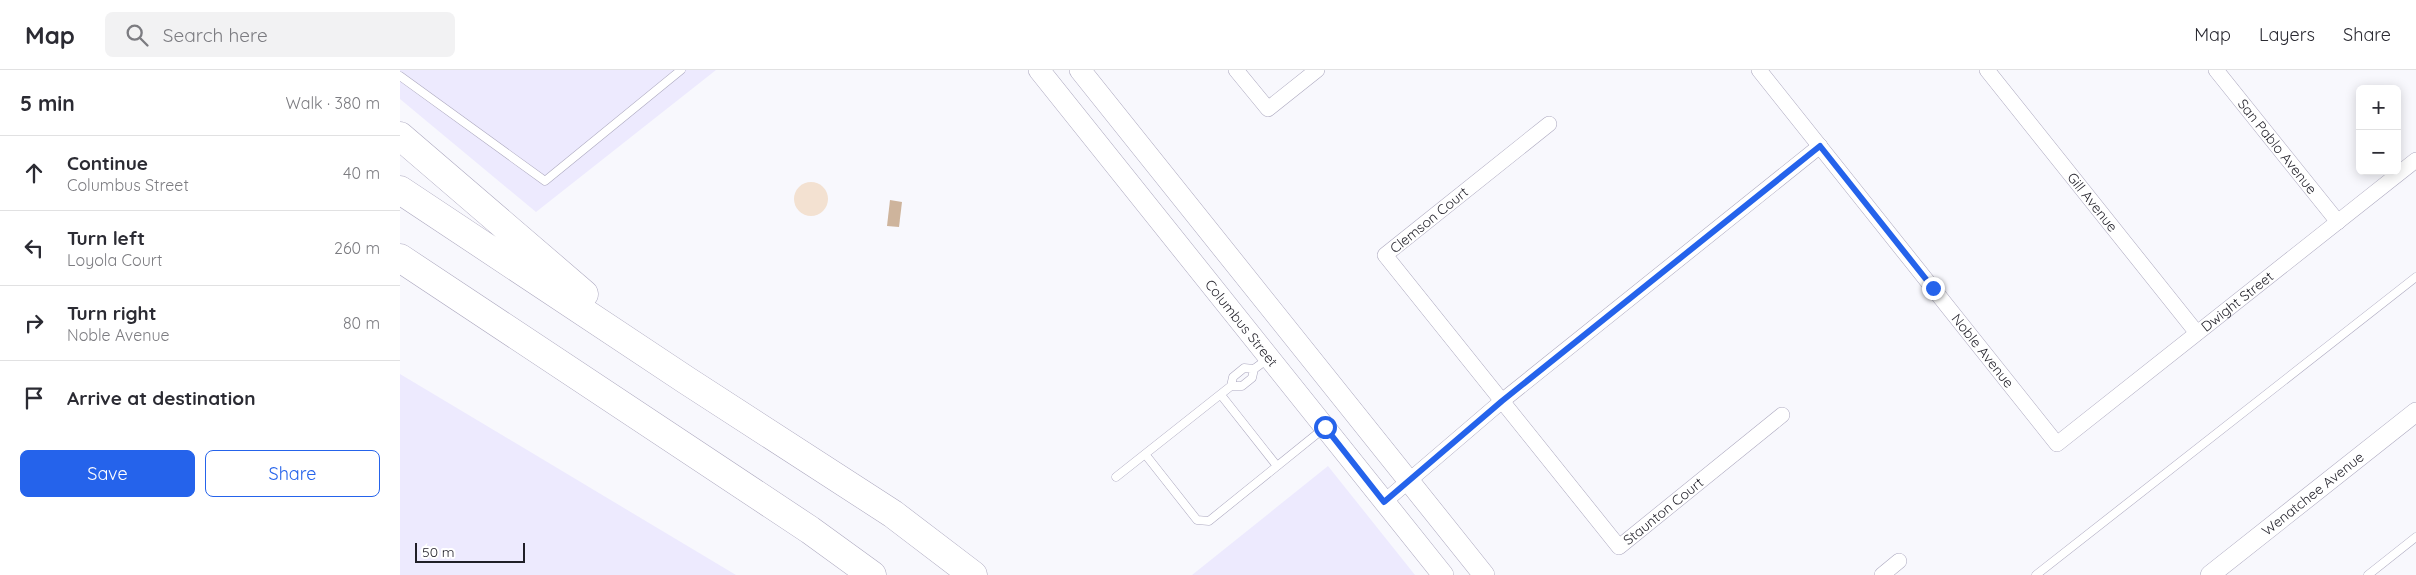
<!DOCTYPE html>
<meta charset="utf-8">
<style>
body{margin:0;font-family:Quicksand,sans-serif;background:#f2f2f3;color:#2b2b33}
.controls{position:absolute;right:15px;top:15px;display:grid;overflow:hidden;border-radius:8px;box-shadow:0 2px 12px #0003}
.controls button{width:45px;height:45px;display:grid;place-items:center;padding:0;border:0;border-bottom:1px solid #e1e1e2;background:#fff;color:#2b2b33;font:25px sans-serif}
.scale{position:absolute;left:15px;bottom:12px;width:110px;box-sizing:border-box;padding-left:5px;border:2px solid #201f28;border-top:0;font-size:14px;line-height:18px;white-space:nowrap;color:#201f28;-webkit-text-stroke:4px #fff;paint-order:stroke}
.stop{position:absolute;width:15px;height:15px;margin:-11px;border:4px solid #2563eb;border-radius:50%;background:#fff}
.stop.end{background:#2563eb;border-color:#fff;box-shadow:0 1px 5px #0008}
.list{margin:0;padding:0;list-style:none}
h2{display:flex;justify-content:space-between;align-items:center;height:65px;margin:0;padding:0 20px;font-size:21px}
h2 small{font-size:16px;font-weight:400;color:#7c7c81}
.list li{display:grid;grid-template-columns:32px 1fr auto;gap:15px;align-items:center;box-sizing:border-box;height:75px;padding:0 20px;border-top:1px solid #e1e1e2}
.list b{display:block;font-size:19px;white-space:nowrap}
.list p{margin:0;font-size:16px;white-space:nowrap;color:#7c7c81}
.list em{font-size:16px;font-style:normal;color:#7c7c81}
.actions{display:flex;gap:10px;padding:15px 20px}
.actions a{flex:1;padding:11px 0;border:1px solid #2563eb;border-radius:8px;text-align:center;font-size:18px;color:#2563eb}
.actions .main{background:#2563eb;color:#fff}
.icon{flex:none;width:28px;height:28px;fill:none;stroke:currentColor;stroke-width:2;stroke-linecap:round;stroke-linejoin:round}
.map{position:relative;flex:none;width:2016px;height:505px;overflow:hidden}
header{display:flex;align-items:center;gap:30px;box-sizing:border-box;height:70px;padding:0 25px;background:#fff;border-bottom:1px solid #e1e1e2}
header strong{font-size:24px}
nav{display:flex;gap:28px;margin-inline-start:auto;font-size:18px}
.search{width:350px;height:45px;background:#f2f2f3;display:flex;align-items:center;gap:12px;box-sizing:border-box;padding:0 18px;border-radius:8px;color:#7c7c81;font-size:19px}
main{display:flex}
aside{flex:1;background:#fff}
.map>svg:first-child{display:block}
</style>
<header>
<strong>Map</strong>
<div class="search"><svg class="icon" aria-label="search" viewBox="0 0 24 24"><circle cx="10" cy="10" r="6"/><path d="M15 15l6 6"/></svg>Search here</div>
<nav><a>Map</a><a>Layers</a><a>Share</a></nav>
</header>
<main>
<aside>
<h2>5 min<small>Walk · 380 m</small></h2>
<ul class="list">
<li><svg class="icon" aria-label="ahead" viewBox="0 0 24 24"><path d="M12 20V5M6 11l6-6 6 6"/></svg><div><b>Continue</b><p>Columbus Street</p></div><em>40 m</em></li>
<li><svg class="icon" aria-label="left" viewBox="0 0 24 24"><path d="M17 20v-9H6M10 6l-5 5 5 5"/></svg><div><b>Turn left</b><p>Loyola Court</p></div><em>260 m</em></li>
<li><svg class="icon" aria-label="right" viewBox="0 0 24 24"><path d="M7 20v-9h11M14 6l5 5-5 5"/></svg><div><b>Turn right</b><p>Noble Avenue</p></div><em>80 m</em></li>
<li><svg class="icon" aria-label="arrive" viewBox="0 0 24 24"><path d="M6 21V4h12l-3 4 3 4H6"/></svg><div><b>Arrive at destination</b></div></li>
</ul>
<div class="actions"><a class="main">Save</a><a>Share</a></div>
</aside>
<div class="map">
<svg width="2016" height="505" viewBox="0 0 2016 505">
<rect width="100%" height="100%" fill="#f8f8fd"/>
<path fill="#edeafe" d="M 0,0 L 316,0 L 136,142 L 0,29 Z
M 0,304 L 336,505 L 0,505 Z
M 928,396 L 1015,505 L 792,505 Z"/>
<path fill="#f3e1d1" d="M394 129a17 17 0 1 1 34 0a17 17 0 1 1-34 0Z"/>
<path fill="#ceb49c" d="M 490,130 L 502,132 L 499,157 L 487,156 Z"/>
<g fill="none" stroke-linecap="round" stroke-linejoin="round">
<defs>
<path id="service" d="M 0,6 L 145,111 L 281,0
M 854,299 L 852,308 L 842,316 L 831,316 L 833,307 L 844,298 L 854,299 L 869,288
M 821,325 L 877,396
M 745,384 L 797,450 L 809,451 L 923,359
M 716,407 L 831,316
M 1636,505 L 2016,207
M 1968,505 L 2016,467"/>
<g id="minor">
<path d="M 836,0 L 868,39 L 917,0"/>
<path id="s1" d="M 1359,0 L 1657,374 L 2016,90"/>
<path id="s2" d="M 1587,0 L 1797,263"/>
<path id="s3" d="M 1816,0 L 1938,152"/>
<path id="s4" d="M 1149,54 L 985,185 L 1219,477 L 1382,345"/>
<path d="M 984,432 L 1102,331 L 1420,76"/>
<path d="M 1482,505 L 1499,491"/>
</g>
<g id="tertiary">
<path id="s5" d="M 1810,505 L 2016,342"/>
</g>
<g id="secondary">
<path id="s6" d="M 639,0 L 1043,505"/>
<path d="M 680,0 L 1084,505"/>
</g>
<path id="motorway" d="M 0,66 L 184,224
M 0,120 L 286,310 L 493,444 L 573,505
M 0,188 L 410,460 L 472,505"/>
</defs>
<use href="#service" stroke="#aca8bf" stroke-width="9"/>
<use href="#minor" stroke="#aca8bf" stroke-width="16"/>
<use href="#tertiary" stroke="#aca8bf" stroke-width="20"/>
<use href="#secondary" stroke="#aca8bf" stroke-width="22"/>
<use href="#motorway" stroke="#aca8bf" stroke-width="29"/>
<use href="#service" stroke="#fff" stroke-width="8"/>
<use href="#minor" stroke="#fff" stroke-width="15"/>
<use href="#tertiary" stroke="#fff" stroke-width="19"/>
<use href="#secondary" stroke="#fff" stroke-width="21"/>
<use href="#motorway" stroke="#fff" stroke-width="28"/>
</g>
<g fill="none" stroke-linecap="round" stroke-linejoin="round">
<path stroke="#2563eb" stroke-width="6" d="M 925,357 L 984,432 L 1102,331 L 1420,76 L 1533,218"/>
</g>
<g text-anchor="middle" stroke-width="4" stroke-linejoin="round" paint-order="stroke">
<g font-size="14" fill="#201f28" stroke="#fff">
<text dy="5" stroke="none"><textPath href="#s3" startOffset="98">San Pablo Avenue</textPath></text>
<text dy="5" stroke="none"><textPath href="#s2" startOffset="169">Gill Avenue</textPath></text>
<text transform="translate(1029 150) rotate(-39)" y="5">Clemson Court</text>
<text dy="5" stroke="none"><textPath href="#s1" startOffset="708">Dwight Street</textPath></text>
<text dy="5" stroke="none"><textPath href="#s6" startOffset="324">Columbus Street</textPath></text>
<text dy="5" stroke="none"><textPath href="#s1" startOffset="359">Noble Avenue</textPath></text>
<text dy="5" stroke="none"><textPath href="#s5" startOffset="131">Wenatchee Avenue</textPath></text>
<text dy="5" stroke="none"><textPath href="#s4" startOffset="641">Staunton Court</textPath></text>
</g>
</g>
</svg>
<div class="controls">
<button>+</button>
<button>−</button>
</div>
<div class="scale">50 m</div>
<div class="stop" style="left:925px;top:357px"></div>
<div class="stop end" style="left:1533px;top:218px"></div>
</div>
</main>
